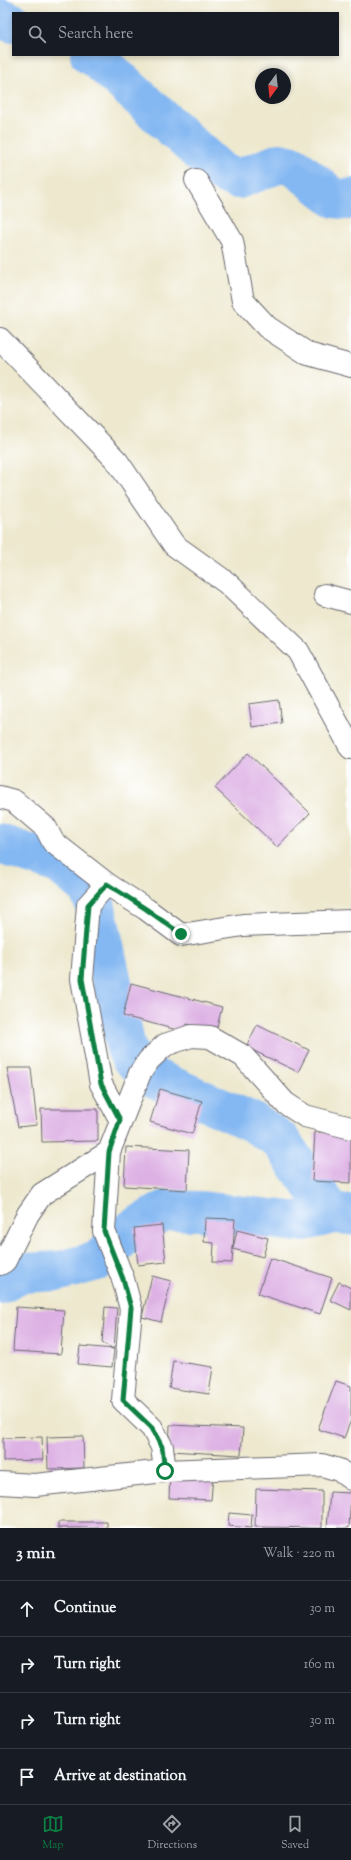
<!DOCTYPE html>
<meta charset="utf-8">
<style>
body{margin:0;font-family:"Sorts Mill Goudy",serif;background:#20242c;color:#f1f3f6}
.compass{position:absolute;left:255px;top:68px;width:36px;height:36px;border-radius:50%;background:#171b24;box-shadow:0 2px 6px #0003;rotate:195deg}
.stop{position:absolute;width:12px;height:12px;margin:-9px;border:3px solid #0b8043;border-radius:50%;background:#fff}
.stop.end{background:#0b8043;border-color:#fff;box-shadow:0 1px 4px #0008}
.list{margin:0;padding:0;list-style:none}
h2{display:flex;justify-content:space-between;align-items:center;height:52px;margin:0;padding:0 16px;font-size:17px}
h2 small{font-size:13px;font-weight:400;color:#9ea1a6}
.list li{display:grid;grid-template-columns:26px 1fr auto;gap:12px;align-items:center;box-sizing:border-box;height:56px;padding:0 16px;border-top:1px solid #363941}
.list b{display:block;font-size:15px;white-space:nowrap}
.list em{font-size:13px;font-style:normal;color:#9ea1a6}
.icon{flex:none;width:22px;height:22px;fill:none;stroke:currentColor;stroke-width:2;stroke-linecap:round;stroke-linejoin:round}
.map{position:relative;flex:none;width:351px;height:1528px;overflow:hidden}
.search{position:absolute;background:#171b24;box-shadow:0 2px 6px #0003;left:12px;right:12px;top:12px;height:44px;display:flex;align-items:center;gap:10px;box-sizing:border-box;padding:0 14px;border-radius:0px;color:#9ea1a6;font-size:15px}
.sheet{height:276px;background:#171b24}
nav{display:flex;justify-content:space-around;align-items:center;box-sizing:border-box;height:56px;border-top:1px solid #363941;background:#171b24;font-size:11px;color:#9ea1a6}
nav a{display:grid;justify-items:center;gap:2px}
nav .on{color:#0b8043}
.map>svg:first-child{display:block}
</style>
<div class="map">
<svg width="351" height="1528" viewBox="0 0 351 1528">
<rect width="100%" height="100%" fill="#fff"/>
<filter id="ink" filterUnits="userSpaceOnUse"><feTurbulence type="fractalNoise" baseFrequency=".025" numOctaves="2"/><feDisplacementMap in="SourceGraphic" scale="8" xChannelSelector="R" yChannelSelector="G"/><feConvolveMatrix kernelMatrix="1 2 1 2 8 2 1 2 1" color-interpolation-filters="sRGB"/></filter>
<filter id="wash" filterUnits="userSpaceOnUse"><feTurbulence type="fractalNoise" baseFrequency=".012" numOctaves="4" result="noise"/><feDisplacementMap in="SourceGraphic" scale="16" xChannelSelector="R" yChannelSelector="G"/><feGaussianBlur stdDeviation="0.9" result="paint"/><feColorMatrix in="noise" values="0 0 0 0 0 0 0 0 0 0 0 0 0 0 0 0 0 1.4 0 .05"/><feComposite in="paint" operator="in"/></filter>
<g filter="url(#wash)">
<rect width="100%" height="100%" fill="#ede8ce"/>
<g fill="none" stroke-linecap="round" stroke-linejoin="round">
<path stroke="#84b8f2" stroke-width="40" d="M 0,18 L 13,23
M 90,55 L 95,57 L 222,173 L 238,179 L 280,163 L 294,166 L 334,198 L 348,200 L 351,198
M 0,844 L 59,864 L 88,888 L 96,908 L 126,1048 L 131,1058 L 154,1078 L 252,1122 L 279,1139 L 333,1214
M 117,1243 L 134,1228 L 166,1210 L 199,1211 L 300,1222 L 333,1214 L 351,1215
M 0,1284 L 23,1273 L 60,1271 L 97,1261 L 105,1254"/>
</g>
<g id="blocks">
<path fill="#ddb1e4" d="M 279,700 L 282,723 L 252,727 L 249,704 Z
M 248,753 L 310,813 L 277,847 L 215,788 Z
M 131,983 L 222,1007 L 216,1031 L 187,1024 L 185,1032 L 123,1016 Z
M 257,1025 L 309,1050 L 298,1072 L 246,1047 Z
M 7,1068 L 31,1068 L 37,1125 L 18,1127 Z
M 160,1089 L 202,1101 L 192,1134 L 150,1122 Z
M 41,1109 L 98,1109 L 98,1141 L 42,1142 Z
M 315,1132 L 351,1133 L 351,1183 L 312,1181 Z
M 126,1147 L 189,1150 L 187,1190 L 124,1186 Z
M 205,1218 L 235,1219 L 232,1263 L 213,1262 L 214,1243 L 204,1242 Z
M 162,1225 L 166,1262 L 138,1265 L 134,1228 Z
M 237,1230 L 268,1238 L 263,1257 L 233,1249 Z
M 270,1258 L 332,1278 L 320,1314 L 258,1294 Z
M 152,1276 L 171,1281 L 161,1322 L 142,1317 Z
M 339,1282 L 351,1288 L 351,1310 L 330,1300 Z
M 16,1307 L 64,1310 L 61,1354 L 13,1351 Z
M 105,1307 L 117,1308 L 114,1349 L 102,1343 Z
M 80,1346 L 114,1349 L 112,1367 L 78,1364 Z
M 173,1361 L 213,1367 L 209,1394 L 169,1388 Z
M 336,1381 L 351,1386 L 351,1420 L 344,1438 L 318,1429 Z
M 170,1425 L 243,1428 L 241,1455 L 169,1451 Z
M 83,1436 L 84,1468 L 48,1469 L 47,1437 Z
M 42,1437 L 43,1460 L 3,1461 L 3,1438 Z
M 170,1474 L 213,1476 L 211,1500 L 169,1498 Z
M 256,1489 L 322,1491 L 322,1528 L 255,1527 Z
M 330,1492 L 351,1493 L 349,1528 L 327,1528 Z
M 229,1513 L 252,1515 L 251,1528 L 228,1526 Z
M 58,1522 L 107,1522 L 107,1528 L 58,1528 Z"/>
</g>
</g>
<g filter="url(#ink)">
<use href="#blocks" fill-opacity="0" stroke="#69676e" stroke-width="1"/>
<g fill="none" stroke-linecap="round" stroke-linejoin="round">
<defs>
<path id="minor" d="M 196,180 L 232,241 L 243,301 L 267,327 L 308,354 L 351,366
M 0,339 L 117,461 L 174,545 L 227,583 L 298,651 L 351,748
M 325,595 L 351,602
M 0,797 L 14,801 L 46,828 L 53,842 L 107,884 L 88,905 L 82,979 L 101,1084 L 120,1119
M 107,884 L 146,909 L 181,935 L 243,925 L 351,921
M 109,1152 L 104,1231 L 123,1279 L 131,1309 L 123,1400 L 152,1428 L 162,1447 L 165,1471
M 0,1264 L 5,1261 L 28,1214 L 42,1194 L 109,1152 L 140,1073 L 149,1060 L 165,1045 L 191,1036 L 210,1037 L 243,1056 L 285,1103 L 305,1116 L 351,1128
M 0,1483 L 35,1485 L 165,1471 L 322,1465 L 339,1470 L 351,1479"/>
</defs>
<use href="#minor" stroke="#69676e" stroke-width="24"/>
<use href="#minor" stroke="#fff" stroke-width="22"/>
</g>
</g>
<g fill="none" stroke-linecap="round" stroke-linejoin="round" filter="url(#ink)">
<path stroke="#0b8043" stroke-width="5" d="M 165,1471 L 162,1447 L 152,1428 L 123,1400 L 131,1308 L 123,1279 L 104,1231 L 109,1152 L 120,1120 L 101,1084 L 82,979 L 88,905 L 107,884 L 146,909 L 181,934"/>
</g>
</svg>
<svg class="compass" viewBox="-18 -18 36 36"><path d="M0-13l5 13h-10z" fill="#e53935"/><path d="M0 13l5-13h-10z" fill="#9ea1a6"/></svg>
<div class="stop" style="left:165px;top:1471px"></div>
<div class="stop end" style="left:181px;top:934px"></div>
<div class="search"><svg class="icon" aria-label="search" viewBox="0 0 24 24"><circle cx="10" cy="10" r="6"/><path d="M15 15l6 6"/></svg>Search here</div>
</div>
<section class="sheet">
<h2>3 min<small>Walk · 220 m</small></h2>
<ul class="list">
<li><svg class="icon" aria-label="ahead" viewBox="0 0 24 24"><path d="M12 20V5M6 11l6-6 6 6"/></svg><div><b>Continue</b></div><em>30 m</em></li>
<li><svg class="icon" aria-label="right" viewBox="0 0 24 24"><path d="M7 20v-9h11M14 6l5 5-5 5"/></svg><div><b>Turn right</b></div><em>160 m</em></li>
<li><svg class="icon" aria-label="right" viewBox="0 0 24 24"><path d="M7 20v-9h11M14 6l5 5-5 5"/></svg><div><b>Turn right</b></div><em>30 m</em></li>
<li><svg class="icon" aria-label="arrive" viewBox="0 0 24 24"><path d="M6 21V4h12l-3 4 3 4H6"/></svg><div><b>Arrive at destination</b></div></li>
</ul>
</section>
<nav>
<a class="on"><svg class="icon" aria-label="map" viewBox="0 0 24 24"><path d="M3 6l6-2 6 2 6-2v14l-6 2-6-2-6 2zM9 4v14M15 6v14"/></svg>Map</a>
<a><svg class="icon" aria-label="directions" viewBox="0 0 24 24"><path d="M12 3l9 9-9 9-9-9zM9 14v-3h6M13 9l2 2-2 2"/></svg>Directions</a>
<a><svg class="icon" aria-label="saved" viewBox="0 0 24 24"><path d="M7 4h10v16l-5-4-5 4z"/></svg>Saved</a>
</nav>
